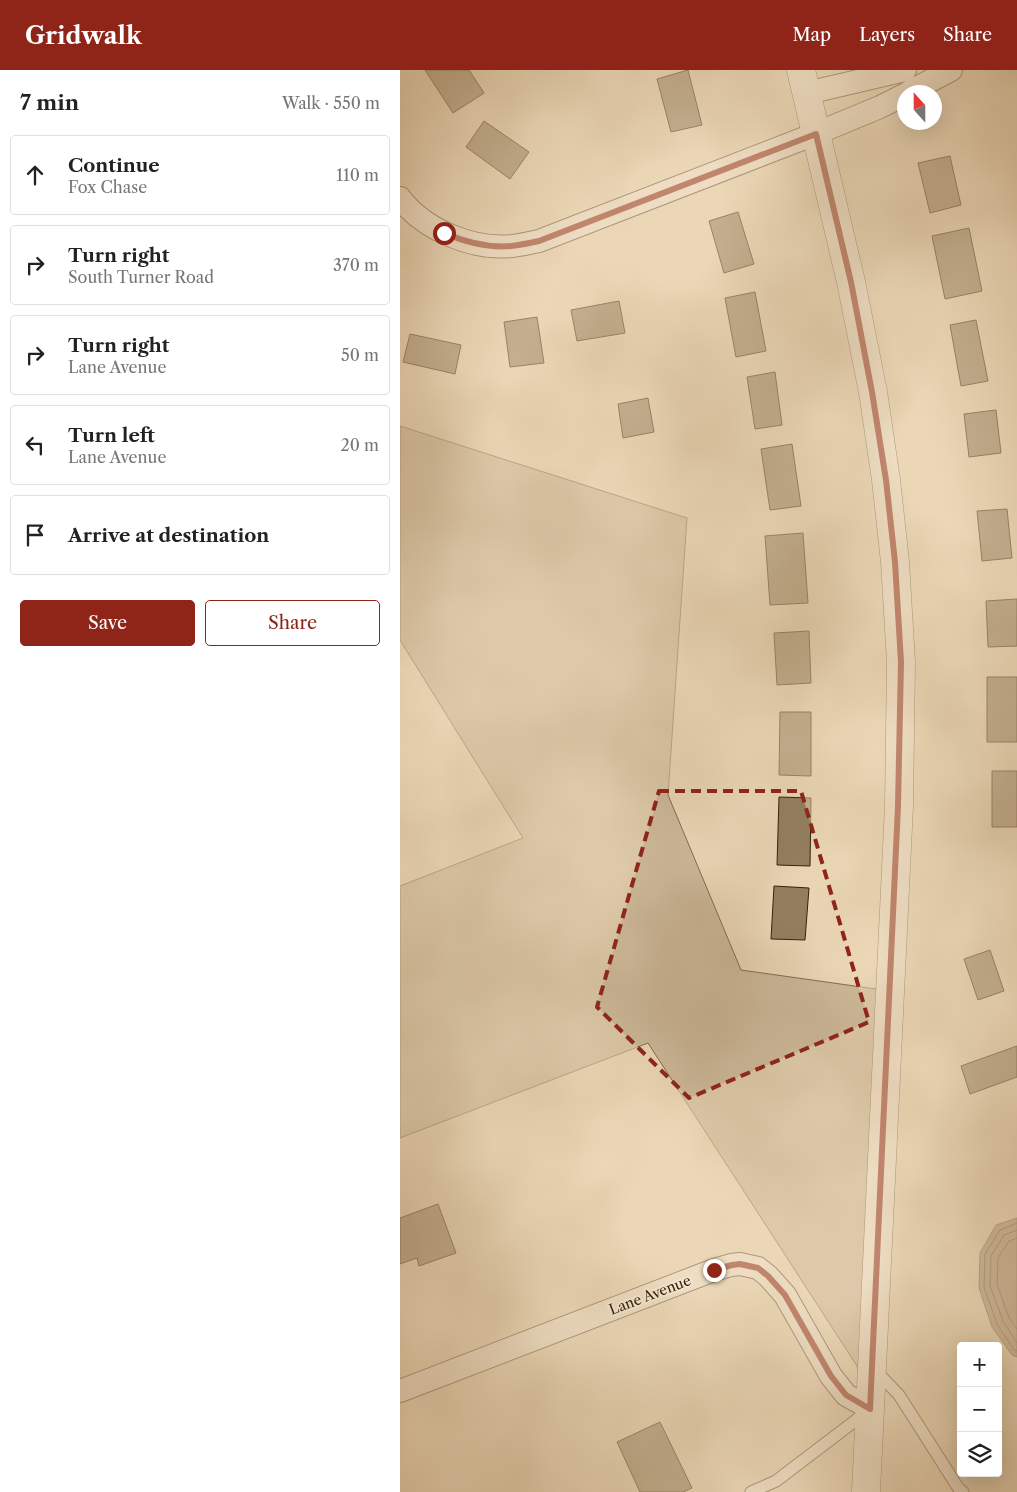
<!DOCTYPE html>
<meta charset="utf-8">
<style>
body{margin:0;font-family:"Libre Caslon Text",serif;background:#f2f2f2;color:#222}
.controls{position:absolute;right:15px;bottom:15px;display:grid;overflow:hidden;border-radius:5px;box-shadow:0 5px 20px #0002}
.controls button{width:45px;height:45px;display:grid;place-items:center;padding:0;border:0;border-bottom:1px solid #e0e0e0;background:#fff;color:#222;font:25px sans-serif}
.compass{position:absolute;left:497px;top:15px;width:45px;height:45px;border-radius:50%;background:#fff;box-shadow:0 5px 20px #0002;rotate:339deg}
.stop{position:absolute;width:15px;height:15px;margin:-11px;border:4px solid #8f2418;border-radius:50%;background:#fff}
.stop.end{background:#8f2418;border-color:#fff;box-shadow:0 1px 5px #0008}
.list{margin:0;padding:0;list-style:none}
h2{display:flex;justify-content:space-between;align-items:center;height:65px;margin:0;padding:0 20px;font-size:21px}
h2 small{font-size:16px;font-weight:400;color:#767676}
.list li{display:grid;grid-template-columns:32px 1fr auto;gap:15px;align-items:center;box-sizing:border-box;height:80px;margin:0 10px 10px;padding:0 10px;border:1px solid #e0e0e0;border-radius:5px}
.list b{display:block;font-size:19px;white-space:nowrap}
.list p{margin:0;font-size:16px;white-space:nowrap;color:#767676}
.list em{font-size:16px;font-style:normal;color:#767676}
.actions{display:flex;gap:10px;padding:15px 20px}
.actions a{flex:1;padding:11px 0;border:1px solid #8f2418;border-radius:5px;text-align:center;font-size:18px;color:#8f2418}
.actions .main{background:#8f2418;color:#fff}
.icon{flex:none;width:28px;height:28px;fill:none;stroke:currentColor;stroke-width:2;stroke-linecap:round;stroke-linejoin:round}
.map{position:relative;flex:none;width:617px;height:1422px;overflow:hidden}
header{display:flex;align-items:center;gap:30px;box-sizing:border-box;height:70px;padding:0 25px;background:#8f2418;color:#fff}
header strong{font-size:24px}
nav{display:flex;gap:28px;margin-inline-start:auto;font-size:18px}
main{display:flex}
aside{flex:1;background:#fff}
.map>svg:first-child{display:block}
</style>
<header>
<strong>Gridwalk</strong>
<nav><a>Map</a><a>Layers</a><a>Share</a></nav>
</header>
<main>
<aside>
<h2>7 min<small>Walk · 550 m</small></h2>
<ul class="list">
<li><svg class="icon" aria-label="ahead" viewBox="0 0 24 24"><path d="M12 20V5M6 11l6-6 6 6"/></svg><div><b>Continue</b><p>Fox Chase</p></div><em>110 m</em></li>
<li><svg class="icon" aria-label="right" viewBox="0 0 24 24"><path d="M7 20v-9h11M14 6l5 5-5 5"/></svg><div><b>Turn right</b><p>South Turner Road</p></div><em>370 m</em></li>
<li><svg class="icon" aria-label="right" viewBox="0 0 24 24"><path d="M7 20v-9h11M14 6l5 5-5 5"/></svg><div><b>Turn right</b><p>Lane Avenue</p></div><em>50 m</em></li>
<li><svg class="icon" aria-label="left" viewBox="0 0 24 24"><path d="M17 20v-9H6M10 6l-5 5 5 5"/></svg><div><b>Turn left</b><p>Lane Avenue</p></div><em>20 m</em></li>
<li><svg class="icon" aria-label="arrive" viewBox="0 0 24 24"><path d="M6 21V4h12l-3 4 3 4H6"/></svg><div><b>Arrive at destination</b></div></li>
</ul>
<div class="actions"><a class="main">Save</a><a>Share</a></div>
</aside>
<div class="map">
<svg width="617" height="1422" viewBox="0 0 617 1422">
<rect width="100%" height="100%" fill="#ebd7b7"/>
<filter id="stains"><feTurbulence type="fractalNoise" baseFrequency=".004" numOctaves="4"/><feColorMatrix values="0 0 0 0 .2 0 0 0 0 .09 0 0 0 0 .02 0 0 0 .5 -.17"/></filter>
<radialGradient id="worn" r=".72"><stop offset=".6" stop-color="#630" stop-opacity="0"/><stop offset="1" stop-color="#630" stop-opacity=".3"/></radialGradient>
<path fill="#ccb899" stroke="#806c4e" d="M 0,356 L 287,448 L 268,725 L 341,900 L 490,921 L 471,1339 L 457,1296 L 248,973 L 0,1068 L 0,816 L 123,768 L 0,570 Z"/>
<path fill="#ad987a" stroke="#7d684b" d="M 617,1148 L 617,1287 L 612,1285 L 592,1257 L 579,1218 L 580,1183 L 596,1155 Z"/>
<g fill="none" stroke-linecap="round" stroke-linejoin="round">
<path stroke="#705c3f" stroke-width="1" d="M 617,1153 L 600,1160 L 585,1184 L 584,1217 L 597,1254 L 614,1280 L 617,1281
M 617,1160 L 604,1165 L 591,1186 L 590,1216 L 603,1251 L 617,1273
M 617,1168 L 609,1171 L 598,1188 L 597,1214 L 609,1248 L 617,1259"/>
</g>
<path fill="#937f61" stroke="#341f04" d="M 25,0 L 69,0 L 84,23 L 53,43 Z
M 288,0 L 302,55 L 271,62 L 257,9 Z
M 84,51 L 129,82 L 110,109 L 66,77 Z
M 550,86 L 561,135 L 530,143 L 518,93 Z
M 338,142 L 354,194 L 324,203 L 309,151 Z
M 569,158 L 582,221 L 545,229 L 532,166 Z
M 355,222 L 366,281 L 336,287 L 325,228 Z
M 219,231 L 225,263 L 177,271 L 171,240 Z
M 137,247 L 144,293 L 110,297 L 104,252 Z
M 576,250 L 588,311 L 561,316 L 550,255 Z
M 10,264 L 61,275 L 55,304 L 3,292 Z
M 375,302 L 382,355 L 355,359 L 347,307 Z
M 248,328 L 254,362 L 223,368 L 218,334 Z
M 596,340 L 601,383 L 569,387 L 564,344 Z
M 392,374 L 401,436 L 370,440 L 361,379 Z
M 607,439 L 612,488 L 582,491 L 577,441 Z
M 403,463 L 408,533 L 370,535 L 365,466 Z
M 617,529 L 617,576 L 588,577 L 586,531 Z
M 409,561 L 411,613 L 377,615 L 374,563 Z
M 587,607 L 617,607 L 617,672 L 587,672 Z
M 380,642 L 411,642 L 411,706 L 379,705 Z
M 592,701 L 617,701 L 617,757 L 592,757 Z
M 379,727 L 411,728 L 410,796 L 377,795 Z
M 374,816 L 409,818 L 405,870 L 371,869 Z
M 590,880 L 604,921 L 578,930 L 564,889 Z
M 617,976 L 617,1007 L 570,1024 L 561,996 Z
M 38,1134 L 56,1183 L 19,1196 L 17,1188 L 0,1194 L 0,1148 Z
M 260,1352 L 292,1418 L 283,1422 L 240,1422 L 217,1372 Z"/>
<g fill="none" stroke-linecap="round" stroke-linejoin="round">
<defs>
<path id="service" d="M 475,1300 L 499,1325 L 559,1419 L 563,1422
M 351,1422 L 376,1411 L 468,1341"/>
<path id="minor" d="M 509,22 L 551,0
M 407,23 L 505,0
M 0,128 C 24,160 73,180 112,176 C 121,175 130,173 139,171 L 415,64 L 480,37 L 504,25
M 0,1321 L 314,1200 L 331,1195 L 340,1194 L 358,1198 L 368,1206 L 385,1225 L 431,1306 L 446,1325 L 471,1339"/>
<path id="tertiary" d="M 401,0 L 451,212 L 473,322 L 486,410 L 495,492 L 501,592 L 499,736 L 466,1422"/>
</defs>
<use href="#service" stroke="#624d31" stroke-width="13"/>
<use href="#minor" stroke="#624d31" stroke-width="24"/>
<use href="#tertiary" stroke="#624d31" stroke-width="29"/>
<use href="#service" stroke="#f2e5d0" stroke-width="11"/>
<use href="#minor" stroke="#f2e5d0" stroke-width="22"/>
<use href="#tertiary" stroke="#f2e5d0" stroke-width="28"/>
</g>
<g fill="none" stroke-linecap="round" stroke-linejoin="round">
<path stroke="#8f2418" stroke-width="6" d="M 44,163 C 65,172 88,178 111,176 C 120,175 130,173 139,171 L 416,64 L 451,212 L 472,322 L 486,410 L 495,492 L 501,592 L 498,736 L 470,1339 L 446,1325 L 431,1306 L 385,1225 L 368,1206 L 358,1198 L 340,1194 L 332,1195 L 314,1200"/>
</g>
<path d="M0 0H617V1422H0ZM 259,721 L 401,721 L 469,952 L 289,1028 L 197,937 Z" fill="#ebd7b7" fill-opacity=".55" fill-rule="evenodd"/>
<path fill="none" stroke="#8f2418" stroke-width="4" stroke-dasharray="10 6" stroke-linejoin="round" d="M 259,721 L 401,721 L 469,952 L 289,1028 L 197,937 Z"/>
<g text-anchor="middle" stroke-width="4" stroke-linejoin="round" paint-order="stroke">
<g font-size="14" fill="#341f04" stroke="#f2e5d0">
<text transform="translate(250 1225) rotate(-21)" y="5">Lane Avenue</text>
</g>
</g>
<rect width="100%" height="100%" filter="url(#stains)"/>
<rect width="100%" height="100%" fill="url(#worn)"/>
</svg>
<div class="controls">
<button>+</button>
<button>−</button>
<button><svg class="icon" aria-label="layers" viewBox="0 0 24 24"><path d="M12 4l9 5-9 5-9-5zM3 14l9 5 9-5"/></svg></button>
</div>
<svg class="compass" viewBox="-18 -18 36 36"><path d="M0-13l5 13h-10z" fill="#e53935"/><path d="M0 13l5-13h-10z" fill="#767676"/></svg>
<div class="stop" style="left:44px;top:163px"></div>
<div class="stop end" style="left:314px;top:1200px"></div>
</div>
</main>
